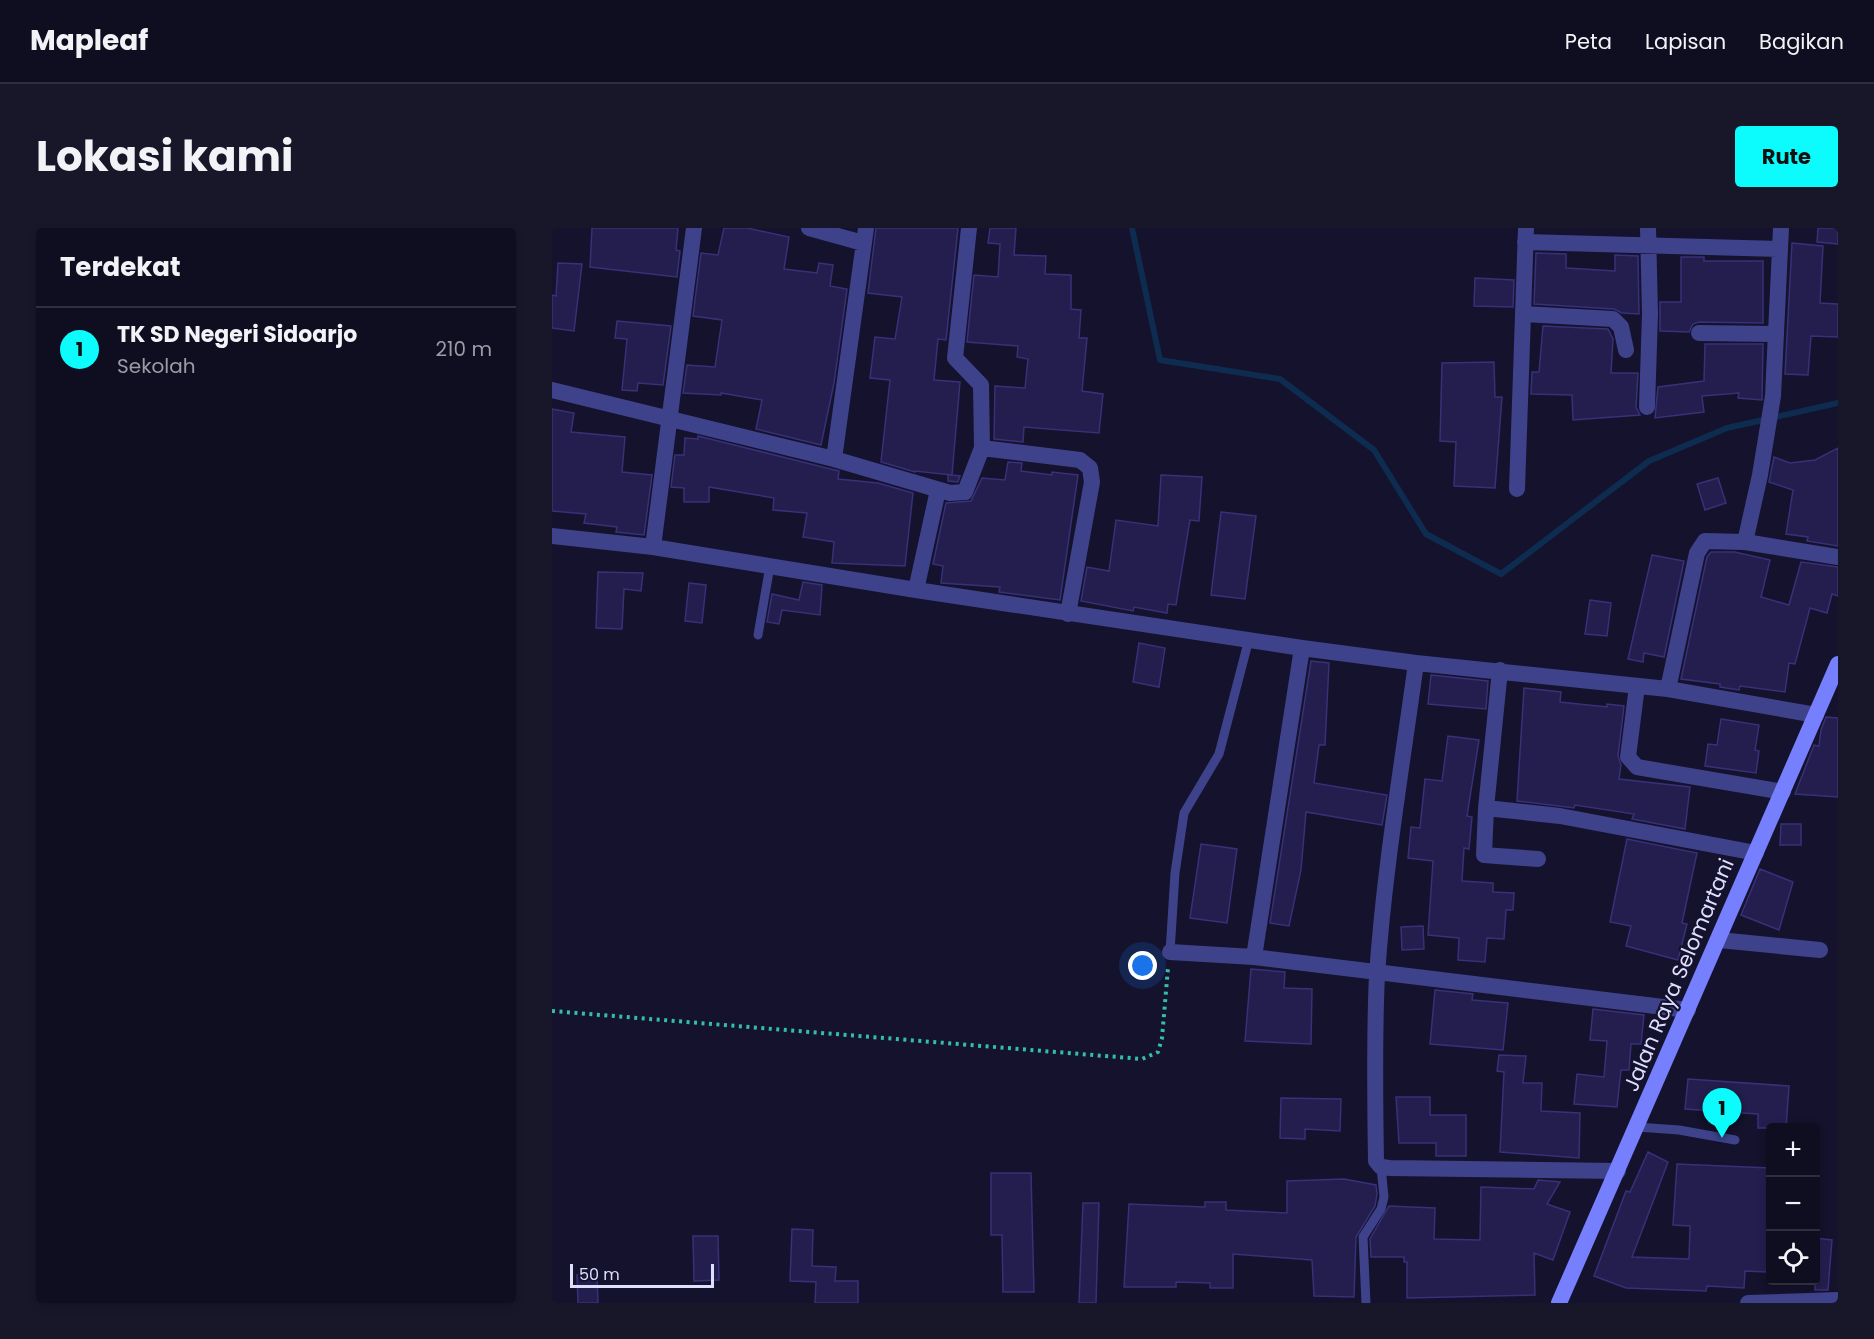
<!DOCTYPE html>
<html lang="id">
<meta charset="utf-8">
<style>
body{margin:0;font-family:Poppins,sans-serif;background:#18172a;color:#f1f3f6}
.controls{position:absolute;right:18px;bottom:18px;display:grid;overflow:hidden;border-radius:6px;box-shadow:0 3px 9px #0003}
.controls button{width:54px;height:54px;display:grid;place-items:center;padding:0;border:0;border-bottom:2px solid #2f2e3f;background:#0f0e21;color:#f1f3f6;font:30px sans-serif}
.scale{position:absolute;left:18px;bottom:15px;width:144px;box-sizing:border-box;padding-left:6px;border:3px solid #dedeff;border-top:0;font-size:16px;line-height:21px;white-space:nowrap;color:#dedeff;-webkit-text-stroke:4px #14122c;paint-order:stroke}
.you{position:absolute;left:591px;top:738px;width:21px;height:21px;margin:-15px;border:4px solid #fff;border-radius:50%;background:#1a73e8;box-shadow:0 0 0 9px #1a73e833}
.badge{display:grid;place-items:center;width:39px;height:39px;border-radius:50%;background:#0cfbfc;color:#111;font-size:20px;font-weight:700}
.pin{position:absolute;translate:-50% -50px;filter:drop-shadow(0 2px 3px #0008)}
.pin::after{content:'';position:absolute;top:32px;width:21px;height:18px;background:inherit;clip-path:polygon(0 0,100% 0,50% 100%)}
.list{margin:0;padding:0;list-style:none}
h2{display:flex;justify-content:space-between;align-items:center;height:78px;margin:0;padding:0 24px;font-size:26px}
h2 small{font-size:20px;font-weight:400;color:#9b9ca5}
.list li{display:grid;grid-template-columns:39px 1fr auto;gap:18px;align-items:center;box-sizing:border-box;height:84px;padding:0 24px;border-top:2px solid #2f2e3f}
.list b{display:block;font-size:22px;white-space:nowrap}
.list p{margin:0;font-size:20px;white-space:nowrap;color:#9b9ca5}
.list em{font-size:20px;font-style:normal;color:#9b9ca5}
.icon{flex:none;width:33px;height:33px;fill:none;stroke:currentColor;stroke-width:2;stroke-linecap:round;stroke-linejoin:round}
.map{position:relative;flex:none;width:1286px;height:1075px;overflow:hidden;border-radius:6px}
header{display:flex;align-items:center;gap:36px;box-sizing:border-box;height:84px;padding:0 30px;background:#0f0e21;border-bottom:2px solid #2f2e3f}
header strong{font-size:28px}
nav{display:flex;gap:33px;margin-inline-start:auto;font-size:21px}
.intro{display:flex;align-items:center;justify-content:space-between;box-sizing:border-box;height:144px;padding:0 36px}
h1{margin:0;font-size:42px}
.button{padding:15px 27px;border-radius:6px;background:#0cfbfc;color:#111;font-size:21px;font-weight:700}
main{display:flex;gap:36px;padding:0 36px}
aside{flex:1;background:#0f0e21;border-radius:6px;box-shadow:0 3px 9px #0003}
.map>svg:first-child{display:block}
</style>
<header>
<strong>Mapleaf</strong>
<nav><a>Peta</a><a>Lapisan</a><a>Bagikan</a></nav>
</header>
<div class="intro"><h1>Lokasi kami</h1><a class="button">Rute</a></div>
<main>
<aside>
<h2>Terdekat<small></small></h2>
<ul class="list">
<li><span class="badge">1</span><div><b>TK SD Negeri Sidoarjo</b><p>Sekolah</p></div><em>210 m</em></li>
</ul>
</aside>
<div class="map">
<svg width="1286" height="1075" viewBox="0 0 1286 1075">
<rect width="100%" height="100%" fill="#14122c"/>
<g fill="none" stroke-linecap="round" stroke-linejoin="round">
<path stroke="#0e2c4f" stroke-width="6" d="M 580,0 L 608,132 L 728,151 L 822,222 L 874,306 L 949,346 L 1097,233 L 1175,200 L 1286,175"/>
</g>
<path fill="#231e4d" stroke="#383079" stroke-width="1.5" d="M 40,0 L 126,0 L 124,22 L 128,23 L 125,49 L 38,39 Z
M 172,0 L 195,0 L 237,9 L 232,41 L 265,45 L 267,35 L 281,37 L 278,58 L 295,61 L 282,155 L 269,217 L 204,201 L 210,172 L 169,165 L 169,167 L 131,165 L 135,137 L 163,139 L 170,92 L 141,88 L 149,25 L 166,27 Z
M 324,0 L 406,0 L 394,112 L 386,111 L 382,152 L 408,154 L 400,247 L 408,248 L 406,254 L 396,253 L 396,247 L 400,247 L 363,243 L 363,244 L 329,234 L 338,152 L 318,150 L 323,109 L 343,111 L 350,69 L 316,65 Z
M 438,0 L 464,0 L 462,27 L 494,28 L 493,46 L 519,47 L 519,81 L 529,82 L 527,110 L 535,110 L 530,163 L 551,166 L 547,205 L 472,199 L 471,214 L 442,211 L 443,158 L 473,160 L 476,131 L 465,129 L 466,118 L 415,114 L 422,47 L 446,49 L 448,16 L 436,15 Z
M 1266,0 L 1286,0 L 1286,16 L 1265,14 Z
M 1240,15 L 1271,18 L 1268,75 L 1286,76 L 1286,109 L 1259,108 L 1256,147 L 1233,146 Z
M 984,25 L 1014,26 L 1014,40 L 1063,43 L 1063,27 L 1086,28 L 1087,86 L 1070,85 L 1062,81 L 982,76 Z
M 1129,29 L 1152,29 L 1152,33 L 1211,33 L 1211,95 L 1147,94 L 1141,96 L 1137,104 L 1108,103 L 1108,74 L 1129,74 Z
M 6,35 L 30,36 L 22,103 L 0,100 L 0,67 L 4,68 Z
M 923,50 L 962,52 L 961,79 L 922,78 Z
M 65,93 L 119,98 L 111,157 L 86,155 L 85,163 L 70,162 L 75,111 L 63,110 Z
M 991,98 L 1056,101 L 1061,111 L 1059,145 L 1086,145 L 1084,179 L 1088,187 L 1021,192 L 1020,167 L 979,166 L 980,144 L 987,144 Z
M 1153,116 L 1211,116 L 1210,172 L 1186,170 L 1187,165 L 1150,168 L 1152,184 L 1103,190 L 1106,159 L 1152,153 Z
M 942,134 L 943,169 L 950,169 L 943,260 L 902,258 L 904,214 L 888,213 L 890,135 Z
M 0,181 L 22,185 L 19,204 L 73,209 L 70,244 L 100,247 L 92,307 L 64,304 L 65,299 L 32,295 L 34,286 L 0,283 Z
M 146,208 L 287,243 L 286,251 L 326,255 L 361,265 L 353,338 L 280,335 L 282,314 L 251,309 L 255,285 L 221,282 L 222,270 L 157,259 L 157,274 L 132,274 L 132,260 L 119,259 L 123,227 L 132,227 L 133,210 L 146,211 Z
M 1286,220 L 1286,318 L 1255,313 L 1256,309 L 1234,306 L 1241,262 L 1217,254 L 1222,229 L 1238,235 L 1263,232 Z
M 456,234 L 470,235 L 469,243 L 500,247 L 500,244 L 526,247 L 508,372 L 447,364 L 448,359 L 389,355 L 391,338 L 381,336 L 394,275 L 419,273 L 430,250 L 453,252 Z
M 609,247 L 650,249 L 647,293 L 638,292 L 624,377 L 616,376 L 615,385 L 582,379 L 581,383 L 529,373 L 535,339 L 557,343 L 564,292 L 606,298 Z
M 1166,250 L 1174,275 L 1153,282 L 1145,256 Z
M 669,284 L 704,288 L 693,371 L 659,367 Z
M 1159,324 L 1183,324 L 1218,332 L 1209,369 L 1237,377 L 1249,334 L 1286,339 L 1286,368 L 1280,366 L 1275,385 L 1258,380 L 1243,436 L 1237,435 L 1233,464 L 1188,458 L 1187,462 L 1168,459 L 1168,456 L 1129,451 L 1155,329 Z
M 1100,327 L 1132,333 L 1112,429 L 1092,425 L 1091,434 L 1076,431 Z
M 46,344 L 91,345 L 89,363 L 72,361 L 70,401 L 44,400 Z
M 251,354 L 270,357 L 268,387 L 230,382 L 227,396 L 215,394 L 220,366 L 247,372 Z
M 137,355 L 154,357 L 150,395 L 133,393 Z
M 1038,372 L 1059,375 L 1055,408 L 1033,406 Z
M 587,415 L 613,420 L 607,459 L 581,454 Z
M 759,433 L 777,435 L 773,517 L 767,517 L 762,555 L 835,567 L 830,597 L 754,584 L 749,642 L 737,698 L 718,695 Z
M 879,447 L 936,453 L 934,481 L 876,476 Z
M 972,460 L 1009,464 L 1008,474 L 1055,479 L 1055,476 L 1072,478 L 1066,528 L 1069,537 L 1067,551 L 1138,559 L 1133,601 L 1080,591 L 1082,586 L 1023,577 L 1022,580 L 965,573 Z
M 1274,489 L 1286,490 L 1286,569 L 1243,566 L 1262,517 L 1267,518 L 1269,502 Z
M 1169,491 L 1207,497 L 1203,522 L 1207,523 L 1204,545 L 1153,538 L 1156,516 L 1165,517 Z
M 896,508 L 927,512 L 915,588 L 920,589 L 917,621 L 912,620 L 910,653 L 941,655 L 941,664 L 962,665 L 961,682 L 954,682 L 952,711 L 935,710 L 933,734 L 906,732 L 907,710 L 876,707 L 881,633 L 856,630 L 859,599 L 868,600 L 873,551 L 890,553 Z
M 1229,596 L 1249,596 L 1249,617 L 1228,617 Z
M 1075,611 L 1145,625 L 1130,695 L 1135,696 L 1126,732 L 1074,718 L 1079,698 L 1058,694 Z
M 649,616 L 685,621 L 675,695 L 638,690 Z
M 1208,641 L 1241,654 L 1227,702 L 1189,687 Z
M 871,698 L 872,721 L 850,722 L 849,699 Z
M 699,741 L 733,744 L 732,760 L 760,761 L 759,816 L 693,813 Z
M 883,762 L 921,766 L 920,772 L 956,775 L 951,822 L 878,816 Z
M 1041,781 L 1092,787 L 1089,816 L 1079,816 L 1077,842 L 1069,842 L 1065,879 L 1022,876 L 1025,846 L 1052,849 L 1055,813 L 1038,812 Z
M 947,827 L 974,828 L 971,855 L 990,855 L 989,883 L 1028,885 L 1027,930 L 948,924 L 952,844 L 945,843 Z
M 1136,851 L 1237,858 L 1234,900 L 1206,900 L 1206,886 L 1133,881 Z
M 844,869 L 878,869 L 878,887 L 914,887 L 914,928 L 884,928 L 884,915 L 847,915 Z
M 729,870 L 789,871 L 788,903 L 753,901 L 753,911 L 728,910 Z
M 1096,924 L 1116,934 L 1080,1029 L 1137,1031 L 1138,998 L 1121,997 L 1125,936 L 1218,940 L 1218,1039 L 1215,1039 L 1214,1044 L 1193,1043 L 1192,1060 L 1155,1058 L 1154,1063 L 1074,1060 L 1042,1048 L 1074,963 L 1078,964 Z
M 439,945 L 479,945 L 482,1064 L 451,1064 L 450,1007 L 439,1007 Z
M 792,951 L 824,957 L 825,966 L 823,978 L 804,1009 L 802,1069 L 762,1068 L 760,1032 L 681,1026 L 681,1060 L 658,1060 L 658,1055 L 624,1054 L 624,1059 L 572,1059 L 577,976 L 653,979 L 653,974 L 674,974 L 674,982 L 735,985 L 735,953 Z
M 986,952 L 1008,954 L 995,976 L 1018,984 L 1001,1032 L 982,1025 L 983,1067 L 855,1070 L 855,1034 L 852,1034 L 852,1029 L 819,1029 L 818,1011 L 837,978 L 883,980 L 882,1011 L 928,1012 L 929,959 L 982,961 Z
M 531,975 L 547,975 L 544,1075 L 527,1075 Z
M 240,1001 L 261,1002 L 260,1038 L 284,1039 L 283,1053 L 306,1053 L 306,1075 L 263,1075 L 264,1054 L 238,1053 Z
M 141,1008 L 166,1008 L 167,1052 L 142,1053 Z
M 1263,1010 L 1280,1012 L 1276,1062 L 1263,1062 Z
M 45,1046 L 46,1075 L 26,1075 L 25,1047 Z"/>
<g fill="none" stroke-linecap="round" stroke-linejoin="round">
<path stroke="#33bea8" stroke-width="4" stroke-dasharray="3 4.5" stroke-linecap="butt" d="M 0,783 L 590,831 L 606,824 L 610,810 L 616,740"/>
<path stroke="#3e428b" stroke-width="9" d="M 206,407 L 218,338
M 618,724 L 623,645 L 632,585 L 667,526 L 697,411
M 1085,899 L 1127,902 L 1183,912
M 814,1075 L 811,1009 L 829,981 L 832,969 L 829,939"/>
<path stroke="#3e428b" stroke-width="16" d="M 257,0 L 311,15
M 417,0 L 403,130 L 429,157 L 430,220
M 973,14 L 1228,21
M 971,86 L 1061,91 L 1069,99 L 1074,122
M 1147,105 L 1222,106
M 0,162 L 282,231 L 398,265 L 413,264 L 430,220 L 528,232 L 538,240 L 540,254 L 516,386
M 1095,179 L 1098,86 L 1096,0
M 282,231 L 314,0
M 965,261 L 974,0
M 0,308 L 101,319 L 364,362 L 750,420 L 864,435 L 1116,461 L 1264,487
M 1193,314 L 1286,329
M 101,319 L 142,0
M 364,362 L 386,262
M 864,435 C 850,538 832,643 825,747 C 822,809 823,871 824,933 L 829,939 L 838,940 L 1066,943
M 948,442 L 934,580 L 932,627 L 986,631
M 1085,458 L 1076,529 L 1085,539 L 1231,564
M 1116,461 L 1145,325 L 1153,313 L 1193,314 L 1208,247 L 1221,168 L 1229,0
M 934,580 L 1008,588 L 1204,625
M 1167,712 L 1268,722
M 618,724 L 702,729 L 1136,782
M 702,729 L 750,420"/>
<path stroke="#3e428b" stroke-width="16" d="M 1196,1075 L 1286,1072"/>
<path stroke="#767ffd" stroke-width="16" d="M 1007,1075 L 1286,436"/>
</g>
<g text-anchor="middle" stroke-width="4.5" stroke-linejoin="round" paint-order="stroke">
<g font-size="21" fill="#dedeff" stroke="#14122c">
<text transform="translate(1127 747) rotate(-67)" y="7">Jalan Raya Selomartani</text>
</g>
</g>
</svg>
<div class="controls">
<button>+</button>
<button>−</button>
<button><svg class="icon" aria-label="locate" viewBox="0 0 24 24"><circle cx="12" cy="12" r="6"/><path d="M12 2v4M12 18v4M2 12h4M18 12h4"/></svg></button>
</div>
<div class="scale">50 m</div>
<div class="you"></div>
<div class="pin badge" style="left:1170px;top:910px">1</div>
</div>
</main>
